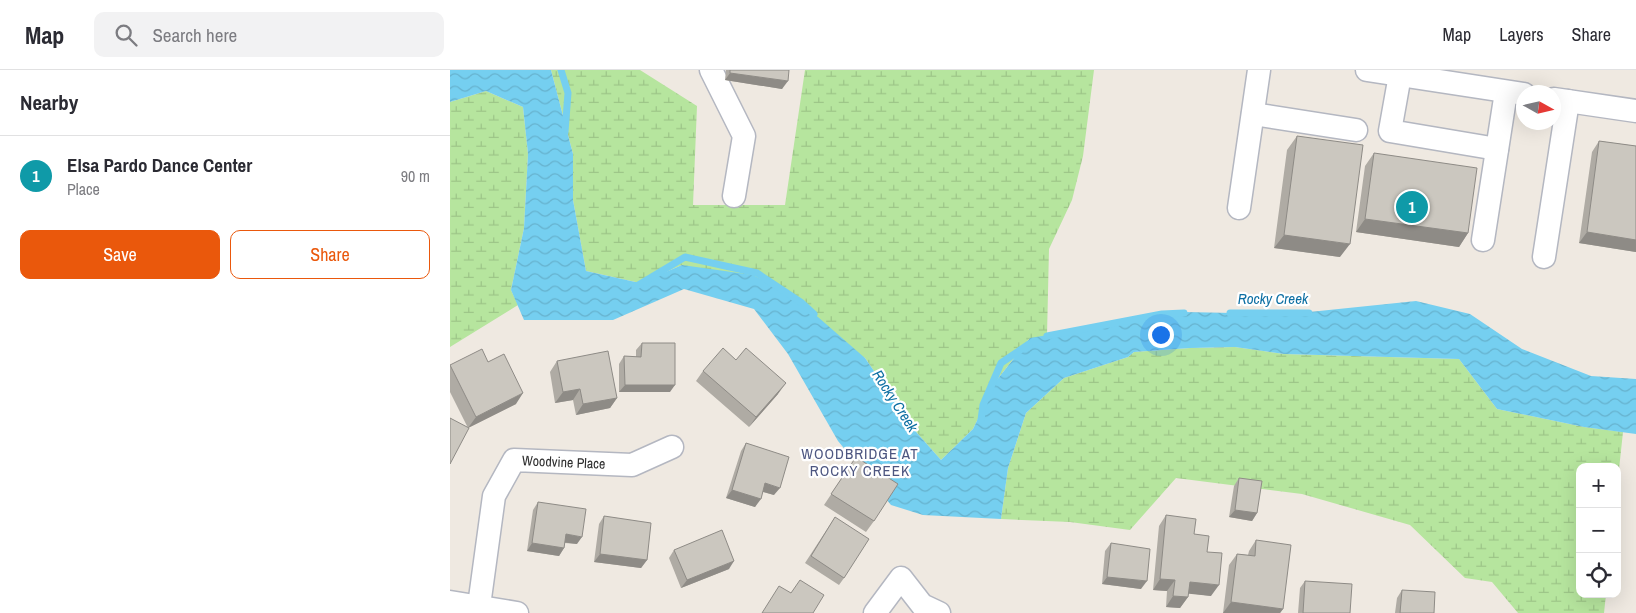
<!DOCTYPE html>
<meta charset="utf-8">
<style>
body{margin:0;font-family:"Archivo Narrow",sans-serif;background:#f2f2f3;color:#2b2b33}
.controls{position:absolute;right:15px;bottom:15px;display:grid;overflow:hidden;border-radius:10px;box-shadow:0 5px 20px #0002}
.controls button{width:45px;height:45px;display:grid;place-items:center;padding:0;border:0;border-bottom:1px solid #e1e1e2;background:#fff;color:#2b2b33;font:25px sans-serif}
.compass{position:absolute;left:1066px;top:15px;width:45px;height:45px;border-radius:50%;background:#fff;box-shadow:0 5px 20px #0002;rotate:98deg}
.you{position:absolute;left:710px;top:264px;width:18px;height:18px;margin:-12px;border:4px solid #fff;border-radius:50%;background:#1a73e8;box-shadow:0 0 0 8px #1a73e833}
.badge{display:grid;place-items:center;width:32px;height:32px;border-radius:50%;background:#ea580c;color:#fff;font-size:16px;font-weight:700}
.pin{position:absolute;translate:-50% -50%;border:2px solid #fff;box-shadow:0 1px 5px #0006}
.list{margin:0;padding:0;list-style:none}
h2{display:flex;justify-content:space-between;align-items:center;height:65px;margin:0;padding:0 20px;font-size:21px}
h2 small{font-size:16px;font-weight:400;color:#7c7c81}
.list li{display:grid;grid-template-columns:32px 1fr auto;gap:15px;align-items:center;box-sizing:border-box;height:80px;padding:0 20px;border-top:1px solid #e1e1e2}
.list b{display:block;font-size:19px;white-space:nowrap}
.list p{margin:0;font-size:16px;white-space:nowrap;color:#7c7c81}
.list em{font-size:16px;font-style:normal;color:#7c7c81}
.actions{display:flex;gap:10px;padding:15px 20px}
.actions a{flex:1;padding:11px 0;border:1px solid #ea580c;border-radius:10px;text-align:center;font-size:18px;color:#ea580c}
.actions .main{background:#ea580c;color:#fff}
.icon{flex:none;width:28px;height:28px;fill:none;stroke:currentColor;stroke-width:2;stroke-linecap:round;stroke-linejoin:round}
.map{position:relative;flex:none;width:1186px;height:543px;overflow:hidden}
header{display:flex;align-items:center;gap:30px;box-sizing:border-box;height:70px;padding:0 25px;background:#fff;border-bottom:1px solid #e1e1e2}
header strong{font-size:24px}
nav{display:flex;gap:28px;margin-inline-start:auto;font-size:18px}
.search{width:350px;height:45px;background:#f2f2f3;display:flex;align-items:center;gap:12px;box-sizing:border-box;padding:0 18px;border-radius:10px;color:#7c7c81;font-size:19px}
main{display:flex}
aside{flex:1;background:#fff}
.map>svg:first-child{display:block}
</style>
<header>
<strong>Map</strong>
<div class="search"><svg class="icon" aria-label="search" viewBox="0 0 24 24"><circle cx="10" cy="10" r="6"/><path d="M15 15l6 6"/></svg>Search here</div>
<nav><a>Map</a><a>Layers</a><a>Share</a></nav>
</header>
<main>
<aside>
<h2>Nearby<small></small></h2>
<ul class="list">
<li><span class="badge" style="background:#0f9aa8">1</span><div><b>Elsa Pardo Dance Center</b><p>Place</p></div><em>90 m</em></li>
</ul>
<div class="actions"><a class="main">Save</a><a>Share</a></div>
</aside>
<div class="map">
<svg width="1186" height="543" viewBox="0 0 1186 543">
<defs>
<pattern id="wetland-marsh" width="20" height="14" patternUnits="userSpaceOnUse" patternTransform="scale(1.25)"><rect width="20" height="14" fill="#b6e59e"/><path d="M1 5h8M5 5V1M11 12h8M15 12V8" fill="none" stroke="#9dc588"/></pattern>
<pattern id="water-waves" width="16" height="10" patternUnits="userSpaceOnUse" patternTransform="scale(1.25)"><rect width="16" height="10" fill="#75cff0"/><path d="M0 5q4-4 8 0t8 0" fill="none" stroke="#66b2ce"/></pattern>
</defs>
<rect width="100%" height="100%" fill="#efe9e1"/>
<path fill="url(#wetland-marsh)" d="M 101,0 L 190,0 L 247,36 L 243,135 L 335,135 L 355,0 L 644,0 L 633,86 L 622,130 L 599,179 L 597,266 L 579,269 L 546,311 L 523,359 L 491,390 L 467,363 L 415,288 L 232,195 L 190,213 L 136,201 L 123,130 L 123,84 Z
M 36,21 L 73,37 L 78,84 L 74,158 L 61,220 L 68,235 L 0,277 L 0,32 Z
M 785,277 L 834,284 L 1009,289 L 1047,339 L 1134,357 L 1173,362 L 1167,418 L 1167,397 L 1130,397 L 1130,524 L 1156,524 L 1154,543 L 1068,543 L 1042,512 L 1015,508 L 960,455 L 852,424 L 726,408 L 680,460 L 620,452 L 551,449 L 558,398 L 576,343 L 614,308 L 678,287 L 684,282 L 740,278 Z"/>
<path fill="url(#water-waves)" d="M 0,0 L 101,0 L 123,84 L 123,130 L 136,201 L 190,213 L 232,195 L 303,205 L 345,227 L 415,288 L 467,363 L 491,390 L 523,359 L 546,311 L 580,268 L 734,242 L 840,244 L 966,231 L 1020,244 L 1072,279 L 1141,306 L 1186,309 L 1186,364 L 1134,357 L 1047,339 L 1009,289 L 834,284 L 785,277 L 740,278 L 684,282 L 678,287 L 614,308 L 576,343 L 558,398 L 551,449 L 473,445 L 441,435 L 388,371 L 338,284 L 304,239 L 234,219 L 163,250 L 74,250 L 61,220 L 74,158 L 78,84 L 73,37 L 36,21 L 0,32 Z"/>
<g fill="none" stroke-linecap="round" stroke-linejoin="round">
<path stroke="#75cff0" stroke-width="7" d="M 111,0 L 118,23 L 115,62
M 185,217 L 235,187 L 307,203 L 352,233 L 364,244
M 780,243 L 859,243
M 597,266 L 712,244 L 734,243
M 531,350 L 533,335 L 551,293 L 579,274"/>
<defs>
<g id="minor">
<path d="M 261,0 L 294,66 L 284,126"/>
<path d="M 917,0 L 1074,24"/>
<path d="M 950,5 L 940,61 L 1047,79"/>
<path d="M 1104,29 L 1186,41"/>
<path d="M 803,44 L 906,60"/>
<path d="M 789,138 L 809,0"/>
<path d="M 1033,170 L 1056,22"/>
<path d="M 1094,187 L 1118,31"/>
<path d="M 0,532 L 67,543"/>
<path id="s1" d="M 28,543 L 44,426 L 64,390 L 182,395 L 222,377"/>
<path d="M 425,543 L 451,508 L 472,535 L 489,543"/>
</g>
</defs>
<use href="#minor" stroke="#b4b7c1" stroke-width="25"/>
<use href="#minor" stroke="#fff" stroke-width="22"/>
</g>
<path fill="#afaba4" d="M 276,0 L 339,0 L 332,19 L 275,10 Z
M 847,66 L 890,187 L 824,178 L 837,80 Z
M 1149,71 L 1186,76 L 1186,182 L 1129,173 L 1142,82 Z
M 924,83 L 1018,163 L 1009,177 L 906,162 L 915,96 Z
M 192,273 L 220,322 L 169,322 L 169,294 L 174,286 L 186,287 L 186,280 Z
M 107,291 L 167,328 L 160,338 L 126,345 L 123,330 L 105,333 L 100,302 Z
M 38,292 L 66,334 L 18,358 L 0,322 L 0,295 Z
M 253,301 L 328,324 L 299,357 L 246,311 Z
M 296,373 L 324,425 L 313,422 L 305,437 L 276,428 L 291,381 Z
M 406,387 L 424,451 L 416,462 L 374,435 Z
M 789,408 L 807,443 L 802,451 L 779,447 L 784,416 Z
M 88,432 L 127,474 L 115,473 L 114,478 L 109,486 L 77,481 L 83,440 Z
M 716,445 L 744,464 L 757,482 L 761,526 L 738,523 L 738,527 L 730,538 L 716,537 L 717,521 L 703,520 L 709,456 Z
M 154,446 L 197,490 L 191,498 L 144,492 L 149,454 Z
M 385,447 L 394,508 L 389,515 L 355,493 Z
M 806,470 L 833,539 L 830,543 L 773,543 L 779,495 L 787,484 L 798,485 L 799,481 Z
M 661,473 L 691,519 L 652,514 L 655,481 Z
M 224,480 L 279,499 L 231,518 L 219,488 Z
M 855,511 L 900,543 L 848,543 L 850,518 Z
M 952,520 L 984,543 L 945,543 L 947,528 Z"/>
<path fill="#8e8b86" d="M 280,3 L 338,11 L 332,19 L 275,10 Z
M 915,149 L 1018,163 L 1009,177 L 906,162 Z
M 1137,162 L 1186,170 L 1186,182 L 1129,173 Z
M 834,165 L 900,174 L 890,187 L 824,178 Z
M 336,313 L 328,324 L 299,357 L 306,347 Z
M 175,315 L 225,315 L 220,322 L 169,322 Z
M 130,319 L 123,330 L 105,333 L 113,322 Z
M 73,323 L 66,334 L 18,358 L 26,347 Z
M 167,328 L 160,338 L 126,345 L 133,334 Z
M 315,413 L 330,418 L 324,425 L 310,421 Z
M 282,420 L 311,429 L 305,437 L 276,428 Z
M 785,440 L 807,443 L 802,451 L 779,447 Z
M 116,464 L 132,467 L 127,474 L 111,472 Z
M 82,473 L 114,478 L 109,486 L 77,481 Z
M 150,484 L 197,490 L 191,498 L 144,492 Z
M 284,491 L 279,499 L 231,518 L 237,510 Z
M 657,507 L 697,511 L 691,519 L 652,514 Z
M 710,509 L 725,510 L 717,521 L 703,520 Z
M 740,512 L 769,515 L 761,526 L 732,523 Z
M 723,526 L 738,527 L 730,538 L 716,537 Z
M 781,532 L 833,539 L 830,543 L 773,543 Z"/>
<path fill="#cbc7bf" stroke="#8e8b86" d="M 280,0 L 339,0 L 338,11 L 280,3 Z
M 847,66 L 913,75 L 900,174 L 834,165 Z
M 1149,71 L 1186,76 L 1186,170 L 1137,162 Z
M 924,83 L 1027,98 L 1018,163 L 915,149 Z
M 192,273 L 225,273 L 225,315 L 175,315 L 174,286 L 191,287 Z
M 273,278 L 286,290 L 296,278 L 336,313 L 306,347 L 253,301 Z
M 32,279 L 38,292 L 54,284 L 73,323 L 26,347 L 0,295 Z
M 158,281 L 167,328 L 133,334 L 130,319 L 113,322 L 107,291 Z
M 0,348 L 19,358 L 0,394 Z
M 296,373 L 339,387 L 330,418 L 315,413 L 311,429 L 282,420 Z
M 406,387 L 448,414 L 424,451 L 381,424 Z
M 789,408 L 812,411 L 807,443 L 785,440 Z
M 88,432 L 136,439 L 132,467 L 116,464 L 114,478 L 82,473 Z
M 716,445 L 746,449 L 744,464 L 759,466 L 757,482 L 772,483 L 769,515 L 740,512 L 738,527 L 723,526 L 725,510 L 710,509 Z
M 154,446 L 201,453 L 197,490 L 150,484 Z
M 385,447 L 419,469 L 394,508 L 361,486 Z
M 272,460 L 284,491 L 237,510 L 224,480 Z
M 806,470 L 841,475 L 833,539 L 781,532 L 787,484 L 805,486 Z
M 661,473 L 700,479 L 697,511 L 657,507 Z
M 350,510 L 374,525 L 363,543 L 312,543 L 329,516 L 341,523 Z
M 855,511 L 902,514 L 900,543 L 853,543 Z
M 952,520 L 985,522 L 984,543 L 950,543 Z"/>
<g text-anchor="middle" stroke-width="4.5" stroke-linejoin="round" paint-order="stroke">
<g font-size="14" fill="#2e2e2e" stroke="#fff">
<text dy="5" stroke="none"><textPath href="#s1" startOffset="209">Woodvine Place</textPath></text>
</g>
<g font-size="15" font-style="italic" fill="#0d6fa3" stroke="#fff">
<text x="823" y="234">Rocky Creek</text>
<text transform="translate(445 331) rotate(57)" y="5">Rocky Creek</text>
</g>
<g font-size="15" letter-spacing="1" fill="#4d5680" stroke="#fff">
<text x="410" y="389">WOODBRIDGE AT<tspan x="410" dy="17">ROCKY CREEK</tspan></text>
</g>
</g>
</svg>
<div class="controls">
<button>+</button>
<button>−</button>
<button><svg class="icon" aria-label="locate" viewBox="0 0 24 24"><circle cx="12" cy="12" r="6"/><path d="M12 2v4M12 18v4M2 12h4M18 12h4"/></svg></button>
</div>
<svg class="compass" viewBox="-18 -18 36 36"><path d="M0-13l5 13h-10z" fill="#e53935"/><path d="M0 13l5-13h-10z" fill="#7c7c81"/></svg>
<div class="you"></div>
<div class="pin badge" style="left:962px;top:137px;background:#0f9aa8">1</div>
</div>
</main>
